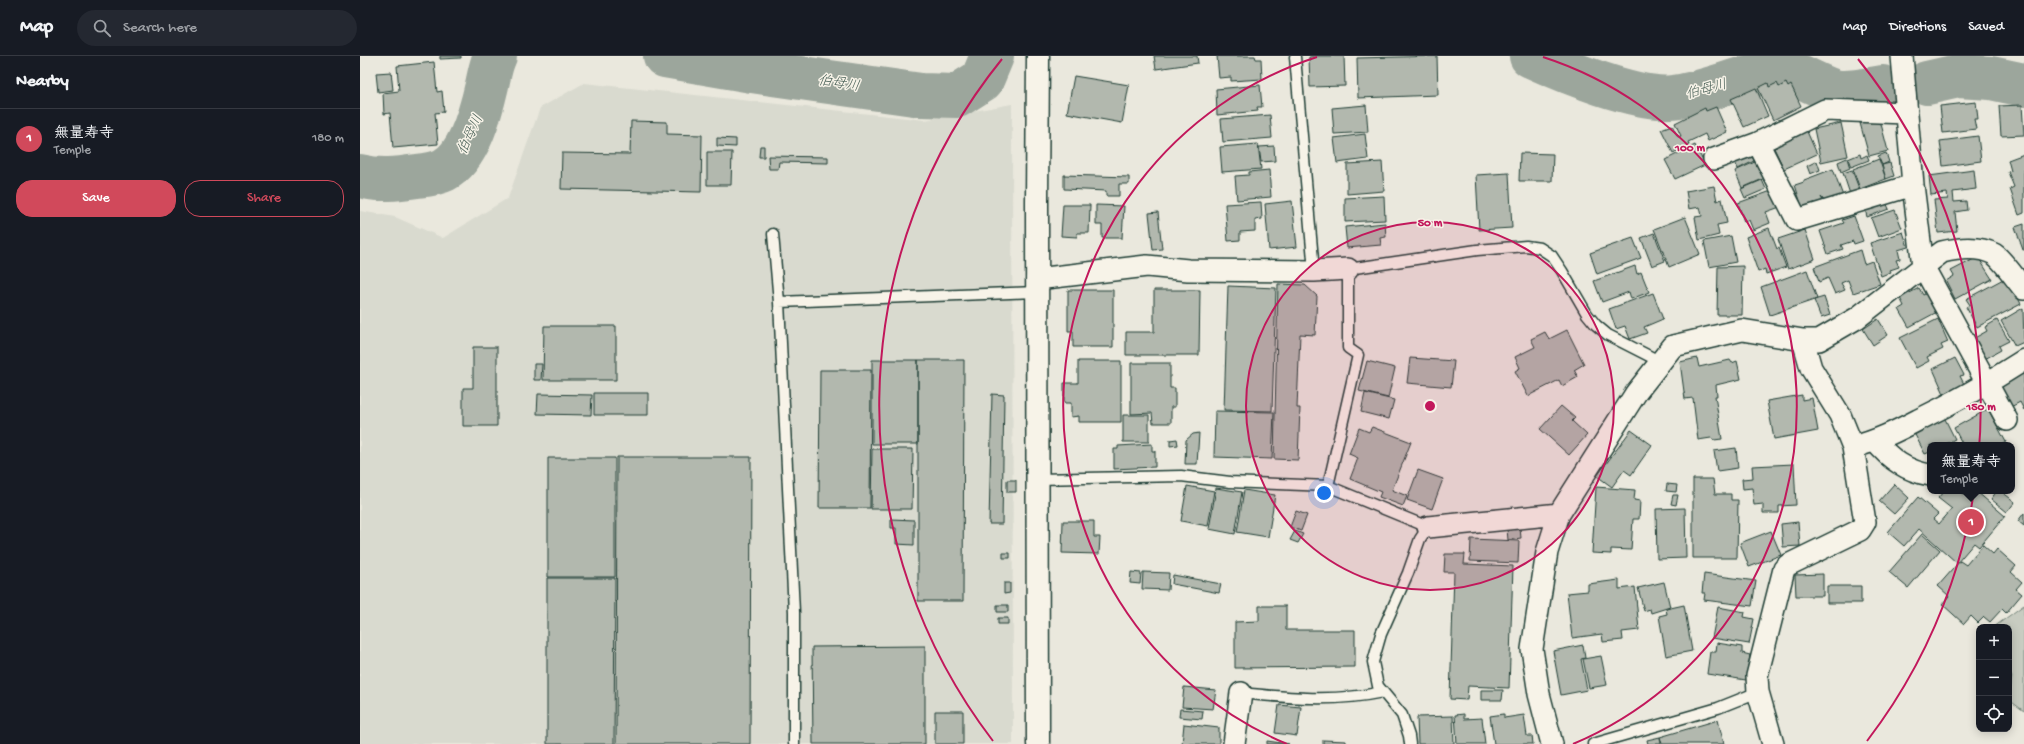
<!DOCTYPE html>
<meta charset="utf-8">
<style>
body{margin:0;font-family:"Gochi Hand","Klee One",sans-serif;background:#242831;color:#f1f3f6}
.controls{position:absolute;right:12px;bottom:12px;display:grid;overflow:hidden;border-radius:8px;box-shadow:0 2px 10px #0003}
.controls button{width:36px;height:36px;display:grid;place-items:center;padding:0;border:0;border-bottom:1px solid #363941;background:#171b24;color:#f1f3f6;font:20px sans-serif}
.you{position:absolute;left:964px;top:437px;width:14px;height:14px;margin:-10px;border:3px solid #fff;border-radius:50%;background:#1a73e8;box-shadow:0 0 0 6px #1a73e833}
.badge{display:grid;place-items:center;width:26px;height:26px;border-radius:50%;background:#d1495b;color:#fff;font-size:13px;font-weight:700}
.pin{position:absolute;translate:-50% -50%;border:2px solid #fff;box-shadow:0 1px 4px #0006}
.popup{position:absolute;left:1567px;top:386px;width:88px;height:52px;box-sizing:border-box;display:grid;place-content:center;border-radius:8px;background:#171b24;filter:drop-shadow(0 1px 3px #0005);font-size:13px;white-space:nowrap;color:#9ea1a6}
.popup b{font-size:15px;color:#f1f3f6}
.popup::after{content:'';position:absolute;left:50%;top:100%;margin-left:-8px;border:8px solid transparent;border-top-color:#171b24}
.list{margin:0;padding:0;list-style:none}
h2{display:flex;justify-content:space-between;align-items:center;height:52px;margin:0;padding:0 16px;font-size:17px}
h2 small{font-size:13px;font-weight:400;color:#9ea1a6}
.list li{display:grid;grid-template-columns:26px 1fr auto;gap:12px;align-items:center;box-sizing:border-box;height:60px;padding:0 16px;border-top:1px solid #363941}
.list b{display:block;font-size:15px;white-space:nowrap}
.list p{margin:0;font-size:13px;white-space:nowrap;color:#9ea1a6}
.list em{font-size:13px;font-style:normal;color:#9ea1a6}
.actions{display:flex;gap:8px;padding:12px 16px}
.actions a{flex:1;padding:9px 0;border:1px solid #d1495b;border-radius:16px;text-align:center;font-size:14px;color:#d1495b}
.actions .main{background:#d1495b;color:#fff}
.icon{flex:none;width:22px;height:22px;fill:none;stroke:currentColor;stroke-width:2;stroke-linecap:round;stroke-linejoin:round}
.map{position:relative;flex:none;width:1664px;height:688px;overflow:hidden}
header{display:flex;align-items:center;gap:24px;box-sizing:border-box;height:56px;padding:0 20px;background:#171b24;border-bottom:1px solid #363941}
header strong{font-size:19px}
nav{display:flex;gap:22px;margin-inline-start:auto;font-size:14px}
.search{width:280px;height:36px;background:#242831;display:flex;align-items:center;gap:10px;box-sizing:border-box;padding:0 14px;border-radius:22px;color:#9ea1a6;font-size:15px}
main{display:flex}
aside{flex:1;background:#171b24}
.map>svg:first-child{display:block}
</style>
<header>
<strong>Map</strong>
<div class="search"><svg class="icon" aria-label="search" viewBox="0 0 24 24"><circle cx="10" cy="10" r="6"/><path d="M15 15l6 6"/></svg>Search here</div>
<nav><a>Map</a><a>Directions</a><a>Saved</a></nav>
</header>
<main>
<aside>
<h2>Nearby<small></small></h2>
<ul class="list">
<li><span class="badge">1</span><div><b>無量寿寺</b><p>Temple</p></div><em>180 m</em></li>
</ul>
<div class="actions"><a class="main">Save</a><a>Share</a></div>
</aside>
<div class="map">
<svg width="1664" height="688" viewBox="0 0 1664 688">
<rect width="100%" height="100%" fill="#eae8dd"/>
<filter id="ink" filterUnits="userSpaceOnUse"><feTurbulence type="fractalNoise" baseFrequency=".025" numOctaves="2"/><feDisplacementMap in="SourceGraphic" scale="8" xChannelSelector="R" yChannelSelector="G"/><feConvolveMatrix kernelMatrix="1 2 1 2 8 2 1 2 1" color-interpolation-filters="sRGB"/></filter>
<g filter="url(#ink)">
<path fill="#d9dacf" d="M 224,27 L 565,64 L 652,48 L 653,688 L 0,688 L 0,155 L 35,161 L 83,182 L 148,142 L 180,52 Z"/>
<path fill="#c8ccc1" stroke="#74847a" d="M 1664,549 L 1664,655 L 1649,644 L 1652,621 L 1649,615 L 1649,571 L 1634,571 Z"/>
<g fill="none" stroke-linecap="round" stroke-linejoin="round">
<path stroke="#9ca69c" stroke-width="44" d="M 305,0 L 392,15 L 561,39 L 597,40 L 622,24 L 632,0
M 1171,0 C 1204,15 1277,45 1312,41 C 1351,37 1386,16 1424,15 C 1432,15 1463,32 1474,35 C 1486,38 1510,33 1523,31
M 1567,27 L 1598,20 L 1631,22 L 1664,29
M 0,120 C 19,125 37,123 57,120 C 66,119 76,118 84,114 C 109,101 121,55 127,29 C 129,20 131,8 135,0"/>
</g>
<path fill="#b2b8ae" stroke="#1f3d34" d="M 80,0 L 101,0 L 101,2 L 80,3 Z
M 794,0 L 837,0 L 838,7 L 796,13 Z
M 857,0 L 895,0 L 896,3 L 901,3 L 902,23 L 871,25 L 871,21 L 859,22 Z
M 955,0 L 984,0 L 985,30 L 950,31 L 949,1 Z
M 1077,0 L 1078,39 L 998,42 L 997,2 Z
M 74,6 L 77,36 L 82,35 L 84,56 L 75,57 L 78,88 L 33,92 L 30,57 L 24,58 L 23,37 L 39,35 L 37,10 Z
M 31,16 L 33,34 L 18,36 L 16,17 Z
M 714,20 L 769,29 L 762,67 L 707,57 Z
M 1408,27 L 1409,31 L 1417,27 L 1419,31 L 1426,27 L 1428,31 L 1431,29 L 1441,50 L 1413,64 L 1398,32 Z
M 900,29 L 902,51 L 897,51 L 898,55 L 857,59 L 856,33 Z
M 1396,32 L 1408,60 L 1384,71 L 1371,43 Z
M 1616,46 L 1618,63 L 1614,63 L 1616,73 L 1583,77 L 1580,50 Z
M 1006,49 L 1008,76 L 974,78 L 972,52 Z
M 1662,49 L 1664,79 L 1641,80 L 1639,50 Z
M 1356,51 L 1367,76 L 1348,85 L 1345,78 L 1328,86 L 1329,89 L 1313,97 L 1301,73 L 1312,69 L 1318,81 L 1321,80 L 1315,67 L 1345,52 L 1346,55 Z
M 910,59 L 912,82 L 863,86 L 861,63 Z
M 1509,64 L 1510,67 L 1520,64 L 1528,95 L 1509,100 L 1500,67 Z
M 271,65 L 307,66 L 307,78 L 342,79 L 341,136 L 201,133 L 202,97 L 270,98 Z
M 1481,67 L 1488,100 L 1461,106 L 1454,73 Z
M 1445,71 L 1457,98 L 1424,113 L 1414,92 L 1417,91 L 1414,85 Z
M 1005,78 L 1008,103 L 977,107 L 974,82 Z
M 1618,80 L 1621,105 L 1583,110 L 1580,85 Z
M 357,82 L 376,83 L 376,91 L 357,90 Z
M 898,88 L 901,113 L 862,116 L 860,91 Z
M 1335,89 L 1345,109 L 1315,123 L 1305,104 Z
M 400,90 L 404,90 L 404,101 L 399,101 Z
M 914,90 L 915,105 L 901,106 L 899,91 Z
M 347,96 L 372,96 L 371,129 L 347,129 Z
M 1160,97 L 1193,98 L 1192,125 L 1159,125 Z
M 1391,97 L 1394,105 L 1378,113 L 1374,104 Z
M 1526,97 L 1529,106 L 1522,109 L 1518,100 Z
M 1500,98 L 1501,102 L 1507,99 L 1509,104 L 1491,111 L 1488,103 Z
M 1664,98 L 1664,157 L 1659,159 L 1650,133 L 1654,131 L 1648,116 L 1651,115 L 1648,104 Z
M 408,100 L 468,101 L 468,107 L 419,106 L 418,113 L 409,113 Z
M 1487,102 L 1490,112 L 1481,116 L 1478,106 Z
M 1519,103 L 1526,123 L 1500,133 L 1493,113 Z
M 1397,105 L 1405,122 L 1382,132 L 1375,115 Z
M 1457,105 L 1460,114 L 1450,118 L 1447,110 Z
M 1022,106 L 1024,135 L 987,138 L 987,108 Z
M 1530,107 L 1534,120 L 1526,123 L 1522,109 Z
M 1473,113 L 1483,140 L 1466,147 L 1461,141 L 1463,145 L 1442,151 L 1435,129 L 1444,126 L 1444,124 Z
M 909,114 L 911,141 L 877,144 L 875,120 L 889,119 L 889,116 Z
M 1492,114 L 1500,135 L 1490,138 L 1483,117 Z
M 1614,114 L 1616,133 L 1593,136 L 1594,146 L 1606,145 L 1607,154 L 1595,156 L 1597,175 L 1578,177 L 1574,144 L 1588,143 L 1587,137 L 1571,139 L 1569,120 Z
M 1149,117 L 1152,172 L 1119,174 L 1116,119 Z
M 704,119 L 769,121 L 769,128 L 759,128 L 759,140 L 746,140 L 746,135 L 704,133 Z
M 1402,124 L 1406,133 L 1385,142 L 1381,133 Z
M 1354,130 L 1357,145 L 1362,143 L 1367,167 L 1357,169 L 1359,179 L 1339,184 L 1335,161 L 1342,160 L 1340,151 L 1329,153 L 1326,135 Z
M 1414,134 L 1420,151 L 1406,156 L 1410,167 L 1393,174 L 1389,164 L 1384,166 L 1378,147 Z
M 1024,140 L 1025,164 L 985,166 L 985,142 Z
M 932,145 L 937,191 L 909,194 L 905,148 Z
M 901,146 L 902,163 L 895,164 L 895,175 L 880,176 L 880,184 L 868,185 L 865,148 Z
M 1526,146 L 1529,153 L 1507,161 L 1505,153 Z
M 703,149 L 730,149 L 729,177 L 717,177 L 717,181 L 701,180 Z
M 736,149 L 764,150 L 762,182 L 742,182 L 742,169 L 736,169 Z
M 1535,154 L 1542,172 L 1518,181 L 1511,162 Z
M 798,156 L 802,193 L 793,194 L 789,157 Z
M 1494,160 L 1503,185 L 1494,188 L 1493,185 L 1481,189 L 1483,193 L 1468,198 L 1460,175 L 1484,167 L 1482,164 Z
M 1325,161 L 1340,198 L 1309,211 L 1294,173 Z
M 1025,167 L 1026,181 L 1020,182 L 1021,189 L 987,192 L 985,171 Z
M 1664,168 L 1664,194 L 1663,194 L 1655,171 Z
M 1409,172 L 1417,193 L 1419,192 L 1426,211 L 1406,218 L 1405,213 L 1398,216 L 1386,181 Z
M 1445,174 L 1455,203 L 1428,213 L 1418,183 Z
M 1543,176 L 1548,191 L 1538,194 L 1540,203 L 1536,204 L 1539,211 L 1530,214 L 1531,216 L 1521,220 L 1510,187 Z
M 1294,177 L 1305,205 L 1292,210 L 1281,182 Z
M 1371,180 L 1376,206 L 1349,211 L 1344,185 Z
M 1273,182 L 1281,202 L 1237,218 L 1230,197 Z
M 1500,194 L 1504,208 L 1512,205 L 1520,228 L 1493,237 L 1488,224 L 1481,227 L 1485,234 L 1475,238 L 1468,222 L 1459,226 L 1454,211 Z
M 1618,201 L 1632,223 L 1595,243 L 1586,225 L 1594,220 L 1591,215 Z
M 1275,210 L 1277,218 L 1281,216 L 1289,236 L 1271,243 L 1269,236 L 1242,246 L 1234,225 Z
M 1383,210 L 1382,259 L 1357,259 L 1358,211 Z
M 1447,214 L 1457,243 L 1410,259 L 1401,231 Z
M 1647,221 L 1661,248 L 1617,271 L 1606,251 L 1610,249 L 1606,243 Z
M 918,228 L 945,229 L 957,240 L 955,279 L 940,278 L 937,352 L 940,352 L 938,404 L 914,403 Z
M 868,230 L 916,232 L 912,355 L 864,354 Z
M 1559,232 L 1563,239 L 1567,237 L 1577,256 L 1549,271 L 1539,253 L 1544,250 L 1540,242 Z
M 708,234 L 753,234 L 753,291 L 713,291 L 713,275 L 708,275 Z
M 794,234 L 840,234 L 839,299 L 766,299 L 766,276 L 794,276 Z
M 1293,237 L 1303,263 L 1284,271 L 1287,277 L 1270,283 L 1265,270 L 1256,273 L 1249,253 Z
M 1464,241 L 1470,259 L 1461,262 L 1454,244 Z
M 1663,252 L 1664,286 L 1655,290 L 1641,265 Z
M 1518,263 L 1528,279 L 1513,289 L 1503,273 Z
M 1578,263 L 1588,286 L 1581,289 L 1583,293 L 1567,301 L 1569,305 L 1556,312 L 1540,282 Z
M 1637,264 L 1649,285 L 1639,290 L 1641,294 L 1623,304 L 1611,284 L 1627,275 L 1625,271 Z
M 184,270 L 256,270 L 256,324 L 183,324 Z
M 1207,274 L 1224,308 L 1214,314 L 1218,321 L 1202,330 L 1199,324 L 1168,340 L 1155,315 L 1160,312 L 1155,301 L 1175,291 L 1171,283 L 1185,276 L 1189,283 Z
M 113,291 L 137,291 L 137,370 L 103,370 L 103,332 L 113,332 Z
M 1050,302 L 1094,305 L 1091,331 L 1047,327 Z
M 1337,302 L 1339,311 L 1370,304 L 1372,307 L 1377,305 L 1381,323 L 1356,329 L 1357,340 L 1355,340 L 1362,383 L 1354,384 L 1351,382 L 1338,384 L 1333,342 L 1325,343 L 1320,306 Z
M 1595,302 L 1604,319 L 1600,320 L 1605,330 L 1585,340 L 1573,313 Z
M 512,304 L 558,304 L 558,388 L 512,388 Z
M 558,304 L 604,304 L 603,545 L 558,545 Z
M 718,305 L 761,305 L 761,366 L 719,366 L 719,360 L 711,361 L 711,347 L 704,347 L 704,327 L 718,327 Z
M 1007,305 L 1035,312 L 1028,342 L 999,335 Z
M 771,307 L 810,307 L 810,332 L 815,332 L 815,351 L 811,351 L 811,367 L 793,367 L 792,357 L 771,358 Z
M 174,308 L 182,308 L 181,324 L 174,324 Z
M 460,314 L 511,314 L 510,452 L 459,452 Z
M 1664,317 L 1664,354 L 1660,346 L 1649,352 L 1638,332 Z
M 234,337 L 288,337 L 288,359 L 234,359 Z
M 1005,337 L 1034,344 L 1029,363 L 1001,356 Z
M 178,338 L 232,339 L 231,359 L 177,358 Z
M 632,338 L 644,339 L 642,468 L 629,468 Z
M 1442,339 L 1442,344 L 1452,342 L 1458,375 L 1414,383 L 1407,345 Z
M 1201,350 L 1215,362 L 1212,365 L 1227,379 L 1209,399 L 1180,373 Z
M 1628,353 L 1646,386 L 1641,389 L 1603,389 L 1594,372 Z
M 855,355 L 914,356 L 912,403 L 854,401 Z
M 1582,357 L 1595,383 L 1584,389 L 1570,389 L 1570,396 L 1565,398 L 1552,373 Z
M 763,359 L 789,359 L 789,386 L 763,386 Z
M 1012,371 L 1051,386 L 1032,434 L 1047,440 L 1043,450 L 1019,441 L 1021,436 L 990,423 L 998,402 L 989,398 L 999,372 L 1009,376 Z
M 1271,374 L 1292,389 L 1271,419 L 1264,414 L 1252,431 L 1237,420 Z
M 839,377 L 837,408 L 825,408 L 826,384 L 833,378 Z
M 817,383 L 818,389 L 810,390 L 810,384 Z
M 792,388 L 792,395 L 795,395 L 795,411 L 754,413 L 754,393 L 758,393 L 758,390 Z
M 1376,392 L 1378,412 L 1357,415 L 1354,395 Z
M 512,393 L 553,393 L 552,453 L 511,453 Z
M 257,401 L 391,401 L 390,688 L 256,688 Z
M 188,402 L 255,402 L 255,521 L 188,521 Z
M 1434,408 L 1436,449 L 1419,450 L 1419,457 L 1403,457 L 1403,448 L 1394,449 L 1392,432 L 1383,433 L 1382,423 L 1393,422 L 1392,410 Z
M 1058,414 L 1083,423 L 1072,453 L 1047,444 Z
M 1333,423 L 1353,423 L 1355,438 L 1371,438 L 1371,444 L 1378,444 L 1377,502 L 1333,502 Z
M 647,424 L 656,424 L 656,436 L 647,436 Z
M 1307,428 L 1317,429 L 1316,436 L 1306,435 Z
M 1534,428 L 1549,442 L 1534,458 L 1519,445 Z
M 827,430 L 854,435 L 848,470 L 821,465 Z
M 1236,431 L 1275,434 L 1274,444 L 1280,445 L 1279,463 L 1273,463 L 1271,494 L 1251,493 L 1251,498 L 1232,497 Z
M 856,432 L 882,436 L 875,478 L 849,473 Z
M 884,434 L 915,439 L 908,481 L 877,476 Z
M 1584,435 L 1599,435 L 1604,439 L 1607,435 L 1616,435 L 1645,460 L 1619,491 L 1614,487 L 1597,507 L 1559,473 L 1544,490 L 1528,476 L 1558,441 L 1578,458 L 1573,463 L 1579,468 L 1592,453 L 1578,442 Z
M 1637,435 L 1641,435 L 1655,446 L 1647,456 L 1631,443 Z
M 1313,439 L 1318,439 L 1316,449 L 1311,448 Z
M 1325,452 L 1326,502 L 1297,503 L 1296,453 Z
M 936,455 L 947,459 L 941,475 L 930,471 Z
M 1664,457 L 1664,470 L 1658,465 Z
M 531,463 L 554,464 L 554,489 L 536,488 L 536,472 L 531,472 Z
M 703,465 L 734,465 L 734,481 L 740,481 L 739,498 L 702,497 Z
M 1438,466 L 1440,490 L 1423,491 L 1421,468 Z
M 1160,472 L 1161,482 L 1148,484 L 1147,473 Z
M 935,475 L 943,478 L 938,487 L 930,484 Z
M 1411,475 L 1421,499 L 1389,511 L 1380,487 Z
M 1562,478 L 1580,494 L 1548,532 L 1529,516 Z
M 1111,483 L 1159,485 L 1158,507 L 1110,505 Z
M 1623,489 L 1633,498 L 1637,493 L 1656,510 L 1651,516 L 1662,526 L 1656,533 L 1662,538 L 1646,557 L 1642,553 L 1630,566 L 1624,561 L 1618,567 L 1611,560 L 1604,568 L 1582,548 L 1589,540 L 1578,530 L 1600,505 L 1606,509 Z
M 643,497 L 650,497 L 650,502 L 643,502 Z
M 1085,498 L 1105,498 L 1104,508 L 1153,510 L 1149,632 L 1108,630 L 1107,644 L 1090,643 L 1094,516 L 1084,516 Z
M 771,516 L 781,517 L 780,528 L 770,527 Z
M 783,516 L 809,517 L 808,534 L 782,533 Z
M 1344,518 L 1396,525 L 1392,550 L 1344,544 L 1345,537 L 1342,537 Z
M 1463,518 L 1463,540 L 1436,540 L 1435,519 Z
M 813,519 L 861,528 L 859,537 L 812,528 Z
M 187,522 L 255,522 L 254,688 L 187,688 Z
M 1259,524 L 1259,533 L 1275,531 L 1279,574 L 1262,576 L 1263,584 L 1243,586 L 1242,578 L 1212,582 L 1207,537 L 1228,535 L 1228,528 Z
M 1304,526 L 1310,551 L 1291,557 L 1290,553 L 1284,555 L 1278,532 Z
M 644,527 L 650,527 L 650,537 L 644,538 Z
M 1467,530 L 1501,530 L 1501,547 L 1467,547 Z
M 637,549 L 648,549 L 648,556 L 637,556 Z
M 1324,549 L 1332,595 L 1306,600 L 1299,560 L 1307,558 L 1306,553 Z
M 899,550 L 926,550 L 926,574 L 995,574 L 995,611 L 875,612 L 875,566 L 899,565 Z
M 1358,551 L 1385,556 L 1384,561 L 1394,563 L 1389,588 L 1352,582 Z
M 638,562 L 648,562 L 648,568 L 638,568 Z
M 1357,587 L 1382,591 L 1382,597 L 1390,599 L 1386,624 L 1347,618 L 1350,596 L 1356,596 Z
M 1223,589 L 1225,602 L 1221,603 L 1227,634 L 1201,639 L 1193,595 Z
M 565,590 L 565,688 L 453,688 L 452,591 Z
M 1241,600 L 1247,629 L 1229,632 L 1223,603 Z
M 824,631 L 856,634 L 853,653 L 822,651 Z
M 1121,634 L 1143,634 L 1142,644 L 1121,644 Z
M 919,649 L 941,651 L 937,680 L 915,677 Z
M 820,653 L 843,655 L 842,663 L 819,661 Z
M 575,655 L 603,655 L 603,688 L 575,688 Z
M 1104,658 L 1104,663 L 1122,662 L 1125,688 L 1097,688 L 1095,659 Z
M 1144,658 L 1144,662 L 1164,659 L 1167,680 L 1172,680 L 1173,688 L 1134,688 L 1130,660 Z
M 1093,660 L 1094,688 L 1058,688 L 1057,661 Z
M 1358,664 L 1364,688 L 1302,688 L 1300,681 Z
M 824,668 L 859,672 L 859,688 L 822,688 Z
M 1300,681 L 1301,688 L 1288,688 L 1287,684 Z
M 963,684 L 986,685 L 986,688 L 963,688 Z
M 907,685 L 929,688 L 907,688 Z"/>
<g fill="none" stroke-linecap="round" stroke-linejoin="round">
<defs>
<path id="service" d="M 935,1 L 954,215
M 413,178 L 419,246 L 434,556 L 434,688
M 419,246 L 677,236
M 677,423 L 821,420 L 870,426 L 968,430 L 1068,471 L 1060,483 L 1048,517 L 1021,578 L 1013,606 L 1018,630 L 1042,659 L 1049,680 L 1050,688
M 968,430 L 998,299 L 988,292 L 988,213 L 1117,194 L 1166,190 L 1180,192 L 1192,200 L 1202,215 L 1227,258 L 1236,269 L 1248,279 L 1301,306
M 881,637 C 928,642 976,646 1023,636
M 1233,688 L 1358,652 L 1398,636"/>
<path id="minor" d="M 1542,0 L 1553,129 L 1563,210 L 1647,364
M 1398,87 L 1437,164 L 1553,129
M 1354,103 L 1398,87 L 1465,54 L 1546,57
M 677,223 L 787,210 L 828,214 L 954,215 L 988,213
M 1443,284 L 1451,312 L 1480,359 L 1493,391
M 1515,385 C 1530,403 1546,415 1570,419
M 1068,471 L 1199,458
M 874,688 L 881,637
M 1192,688 L 1179,638 L 1172,593 L 1187,496 L 1199,458 L 1276,337 L 1313,290 L 1382,274 L 1443,284 L 1459,284 L 1497,262 L 1582,196 C 1599,192 1619,190 1634,198 C 1643,204 1657,225 1664,233
M 1413,688 L 1398,636 L 1397,620 L 1424,513 L 1428,509 L 1500,474 L 1505,466 L 1493,391 C 1517,385 1537,375 1558,364 C 1595,346 1630,326 1664,304"/>
<path id="tertiary" d="M 678,688 L 677,146 L 678,0"/>
</defs>
<use href="#service" stroke="#1f3d34" stroke-width="13"/>
<use href="#minor" stroke="#1f3d34" stroke-width="24"/>
<use href="#tertiary" stroke="#1f3d34" stroke-width="25"/>
<use href="#service" stroke="#f7f3e8" stroke-width="10"/>
<use href="#minor" stroke="#f7f3e8" stroke-width="21"/>
<use href="#tertiary" stroke="#f7f3e8" stroke-width="22"/>
</g>
</g>
<circle cx="1070" cy="350" r="184" fill="#c2185b" fill-opacity=".12"/>
<g fill="none" stroke="#c2185b" stroke-width="2">
<circle cx="1070" cy="350" r="184"/>
<path d="M927 688A367 367 0 0 1 957 1M1183 1A367 367 0 0 1 1213 688"/>
<path d="M633 685A551 551 0 0 1 642 3M1498 3A551 551 0 0 1 1507 685"/>
</g>
<g text-anchor="middle" stroke-width="3" stroke-linejoin="round" paint-order="stroke">
<g font-size="14" font-style="italic" fill="#445c53" stroke="#f7f3e8">
<text transform="translate(479 26) rotate(9)" y="5">伯母川</text>
<text transform="translate(1346 32) rotate(-15)" y="5">伯母川</text>
<text transform="translate(109 78) rotate(-65)" y="5">伯母川</text>
</g>
</g>
<circle cx="1070" cy="350" r="6" fill="#c2185b" stroke="#f7f3e8" stroke-width="2"/>
<g font-size="12" text-anchor="middle" font-weight="bold" fill="#c2185b" stroke="#f7f3e8" stroke-width="3" stroke-linejoin="round" paint-order="stroke">
<text x="1330" y="95">100 m</text>
<text x="1070" y="170">50 m</text>
<text x="1621" y="354">150 m</text>
</g>
</svg>
<div class="controls">
<button>+</button>
<button>−</button>
<button><svg class="icon" aria-label="locate" viewBox="0 0 24 24"><circle cx="12" cy="12" r="6"/><path d="M12 2v4M12 18v4M2 12h4M18 12h4"/></svg></button>
</div>
<div class="you"></div>
<div class="pin badge" style="left:1611px;top:466px">1</div>
<div class="popup"><b>無量寿寺</b>Temple</div>
</div>
</main>
